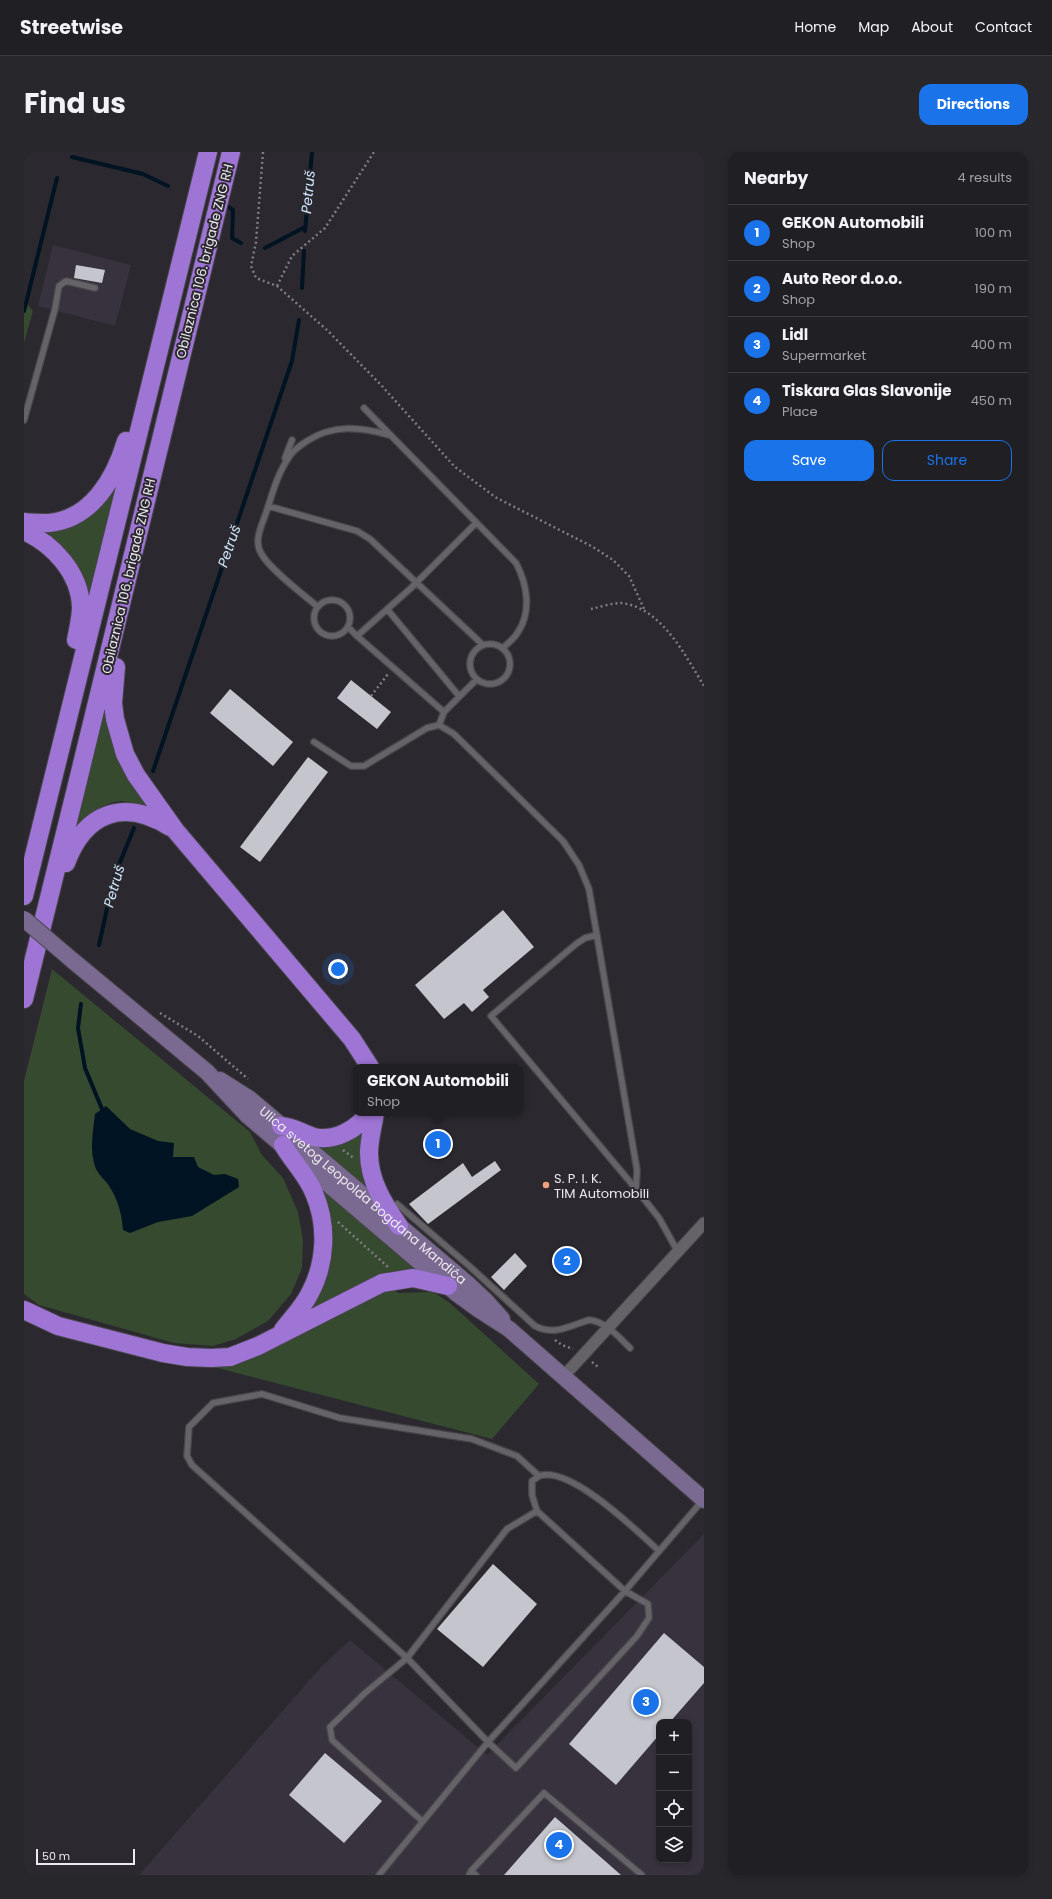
<!DOCTYPE html>
<meta charset="utf-8">
<style>
body{margin:0;font-family:Poppins,sans-serif;background:#28272b;color:#f1f3f6}
.controls{position:absolute;right:12px;bottom:12px;display:grid;overflow:hidden;border-radius:8px;box-shadow:0 2px 6px #0003}
.controls button{width:36px;height:36px;display:grid;place-items:center;padding:0;border:0;border-bottom:1px solid #3d3d41;background:#201f23;color:#f1f3f6;font:20px sans-serif}
.scale{position:absolute;left:12px;bottom:10px;width:99px;box-sizing:border-box;padding-left:4px;border:2px solid #ebe9ed;border-top:0;font-size:11px;line-height:14px;white-space:nowrap;color:#ebe9ed;-webkit-text-stroke:3px #2b292f;paint-order:stroke}
.you{position:absolute;left:314px;top:817px;width:14px;height:14px;margin:-10px;border:3px solid #fff;border-radius:50%;background:#1a73e8;box-shadow:0 0 0 6px #1a73e833}
.badge{display:grid;place-items:center;width:26px;height:26px;border-radius:50%;background:#1a73e8;color:#fff;font-size:13px;font-weight:700}
.pin{position:absolute;translate:-50% -50%;border:2px solid #fff;box-shadow:0 1px 4px #0006}
.popup{position:absolute;left:329px;top:912px;width:170px;height:52px;box-sizing:border-box;display:grid;place-content:center;border-radius:8px;background:#201f23;filter:drop-shadow(0 1px 3px #0005);font-size:13px;white-space:nowrap;color:#a2a2a6}
.popup b{font-size:15px;color:#f1f3f6}
.popup::after{content:'';position:absolute;left:50%;top:100%;margin-left:-8px;border:8px solid transparent;border-top-color:#201f23}
.list{margin:0;padding:0;list-style:none}
h2{display:flex;justify-content:space-between;align-items:center;height:52px;margin:0;padding:0 16px;font-size:17px}
h2 small{font-size:13px;font-weight:400;color:#a2a2a6}
.list li{display:grid;grid-template-columns:26px 1fr auto;gap:12px;align-items:center;box-sizing:border-box;height:56px;padding:0 16px;border-top:1px solid #3d3d41}
.list b{display:block;font-size:15px;white-space:nowrap}
.list p{margin:0;font-size:13px;white-space:nowrap;color:#a2a2a6}
.list em{font-size:13px;font-style:normal;color:#a2a2a6}
.actions{display:flex;gap:8px;padding:12px 16px}
.actions a{flex:1;padding:9px 0;border:1px solid #1a73e8;border-radius:12px;text-align:center;font-size:14px;color:#1a73e8}
.actions .main{background:#1a73e8;color:#fff}
.icon{flex:none;width:22px;height:22px;fill:none;stroke:currentColor;stroke-width:2;stroke-linecap:round;stroke-linejoin:round}
.map{position:relative;flex:none;width:680px;height:1723px;overflow:hidden;border-radius:12px}
header{display:flex;align-items:center;gap:24px;box-sizing:border-box;height:56px;padding:0 20px;background:#201f23;border-bottom:1px solid #3d3d41}
header strong{font-size:19px}
nav{display:flex;gap:22px;margin-inline-start:auto;font-size:14px}
.intro{display:flex;align-items:center;justify-content:space-between;box-sizing:border-box;height:96px;padding:0 24px}
h1{margin:0;font-size:28px}
.button{padding:10px 18px;border-radius:12px;background:#1a73e8;color:#fff;font-size:14px;font-weight:700}
main{display:flex;gap:24px;padding:0 24px}
aside{flex:1;background:#201f23;border-radius:12px;box-shadow:0 2px 6px #0003}
.map>svg:first-child{display:block}
</style>
<header>
<strong>Streetwise</strong>
<nav><a>Home</a><a>Map</a><a>About</a><a>Contact</a></nav>
</header>
<div class="intro"><h1>Find us</h1><a class="button">Directions</a></div>
<main>
<div class="map">
<svg width="680" height="1723" viewBox="0 0 680 1723">
<rect width="100%" height="100%" fill="#2b292f"/>
<path fill="#37323d" fill-rule="evenodd" d="M 29,93 L 107,113 L 91,174 L 14,154 Z
M 680,1382 L 680,1723 L 115,1723 L 297,1515 L 326,1488 L 463,1603 ZM 635,1570 L 665,1570 L 665,1708 L 635,1708 Z"/>
<path fill="#354a2e" d="M 3,152 L 9,159 L 0,191 L 0,157 Z
M 94,330 L 66,453 L 40,397 L 27,384 L 11,377 Z
M 81,546 L 123,654 C 115,652 106,650 98,649 C 80,649 63,664 52,676 L 49,674 Z
M 28,817 L 226,980 L 238,1003 L 259,1026 L 274,1060 L 279,1088 L 278,1116 L 267,1142 L 244,1169 L 212,1187 L 189,1194 L 150,1191 L 15,1153 L 0,1142 L 0,929 Z
M 340,974 L 348,1044 L 293,994 Z
M 296,1031 L 399,1118 L 284,1164 Z
M 372,1136 L 373,1141 L 409,1140 L 426,1151 L 515,1232 L 468,1287 L 186,1214 L 218,1210 L 250,1196 L 342,1147 Z"/>
<path fill="#001323" d="M 82,954 L 106,977 L 134,989 L 150,991 L 149,1005 L 170,1005 L 174,1015 L 190,1023 L 201,1022 L 214,1027 L 215,1035 L 168,1064 L 134,1070 L 106,1081 L 99,1078 C 98,1063 94,1047 85,1034 C 82,1029 75,1023 72,1017 C 65,1000 69,980 71,962 Z"/>
<g fill="none" stroke-linecap="round" stroke-linejoin="round">
<path stroke="#001323" stroke-width="4" d="M 48,5 L 119,22 L 144,34
M 203,54 L 209,58 L 208,86 L 217,91
M 281,79 L 288,0
M 241,96 L 281,75
M 278,136 L 280,99
M 0,159 L 33,26
M 129,619 L 268,209 L 275,168
M 75,793 L 90,725 L 110,676
M 57,852 L 54,876 L 61,916 L 78,957"/>
</g>
<path fill="#c5c5cd" d="M 52,113 L 81,118 L 78,131 L 50,126 Z
M 327,528 L 367,560 L 353,577 L 313,546 Z
M 206,537 L 269,590 L 249,614 L 186,561 Z
M 284,605 L 304,620 L 236,710 L 216,695 Z
M 479,758 L 510,795 L 459,838 L 465,845 L 448,860 L 440,851 L 420,867 L 391,833 Z
M 471,1009 L 477,1018 L 404,1072 L 385,1052 L 439,1011 L 448,1025 Z
M 491,1101 L 503,1114 L 480,1138 L 467,1125 Z
M 469,1412 L 513,1452 L 459,1515 L 413,1477 Z
M 640,1481 L 680,1515 L 680,1531 L 646,1570 L 635,1570 L 635,1583 L 592,1633 L 545,1592 Z
M 301,1601 L 358,1649 L 320,1691 L 265,1643 Z
M 531,1665 L 597,1723 L 480,1723 Z"/>
<g fill="none" stroke-linecap="round" stroke-linejoin="round">
<defs>
<path id="service" d="M 340,256 L 492,411 C 503,432 508,459 494,480 C 491,486 484,491 479,496
M 0,268 L 31,157 L 35,134 L 42,129 L 71,136
M 261,306 L 268,288
M 244,354 L 333,379 L 346,387 L 459,493
M290 466a18 18 0 1 1 36 0a18 18 0 1 1-36 0Z
M 294,455 C 280,443 244,416 237,401 C 229,388 239,371 243,358 C 249,339 254,321 265,305 C 269,298 277,293 283,289 C 309,272 336,275 365,283
M 363,457 L 435,544
M 324,475 L 333,484 L 387,436 L 452,371
M 333,484 L 420,560
M446 512a20 20 0 1 1 40 0a20 20 0 1 1-40 0Z
M 415,573 L 420,560 L 453,527
M 290,590 L 327,614 L 340,614 L 403,576 L 415,573 L 430,582 L 539,689 L 555,713 L 565,737 L 613,1018 L 612,1037
M 573,783 L 561,786 L 552,792 L 467,864 L 612,1037 L 635,1066 L 654,1100
M 373,1052 L 444,1113 L 511,1174 C 531,1184 545,1174 565,1168 C 581,1169 595,1185 606,1196
M 515,1324 L 493,1304 L 448,1287 L 316,1266 L 238,1242 L 189,1251 L 165,1275 L 163,1304 L 168,1313 L 383,1506 L 464,1590 L 492,1616 L 613,1484 L 625,1466 L 624,1452 L 601,1439 L 513,1359 L 508,1343 L 508,1329 C 510,1328 513,1325 515,1324 C 546,1313 613,1379 635,1399
M 398,1669 L 308,1588 L 306,1575 L 341,1541 L 383,1506 L 483,1377 L 513,1359
M 447,1719 L 520,1641 L 618,1723
M 355,1723 L 464,1590 L 601,1439 L 678,1349
M 445,1723 L 447,1719 L 452,1723"/>
<path id="minor" d="M 539,1225 L 680,1071"/>
<g id="secondary">
<path d="M 48,808 L 183,920 L 224,964 L 432,1141 L 454,1157 L 485,1177 L 680,1348"/>
<path id="s1" d="M 196,928 L 226,947 L 444,1132 L 462,1149 L 478,1167"/>
</g>
<path id="trunk" d="M 0,370 C 8,371 16,371 25,371 C 68,367 91,326 102,289
M 0,379 C 29,392 56,421 57,455 C 57,466 54,477 52,488
M 92,515 L 89,551 L 91,567 L 101,602 L 112,623 L 151,678 L 328,887 L 346,915
M 42,711 C 61,660 100,646 146,675
M 0,744 L 184,0
M 0,847 C 70,565 139,283 207,0
M 351,961 C 349,974 345,988 345,1001 C 345,1029 360,1052 375,1074
M 257,974 C 270,975 278,981 290,985 C 311,990 333,977 345,961
M 0,1158 L 34,1174 L 139,1201 L 163,1205 L 187,1206 L 206,1205 L 234,1194 L 358,1131 L 389,1126 L 424,1134
M 259,1178 C 268,1166 280,1154 286,1141 C 302,1111 304,1073 290,1041 C 283,1023 269,1010 259,993"/>
</defs>
<use href="#service" stroke="#48464a" stroke-width="8"/>
<use href="#minor" stroke="#48464a" stroke-width="13"/>
<use href="#secondary" stroke="#48464a" stroke-width="18"/>
<use href="#trunk" stroke="#48464a" stroke-width="20"/>
<path stroke="#7f7d82" stroke-width="2.5" stroke-dasharray="2 3" stroke-linecap="butt" d="M 239,0 L 232,90 L 227,114 L 232,126 L 253,134 L 304,179 L 357,233 L 431,315 L 471,345 L 569,395 L 589,408 L 605,424 L 621,459
M 253,134 L 268,104 L 301,76 L 350,0
M 567,457 C 576,455 588,451 597,451 C 637,455 661,503 680,534
M 347,544 L 364,522
M 136,861 L 174,884 L 224,927
M 319,998 L 331,1007
M 314,1070 L 364,1115
M 531,1188 L 538,1193 L 549,1197
M 568,1210 L 574,1215"/>
<use href="#service" stroke="#656268" stroke-width="5.5"/>
<use href="#minor" stroke="#656268" stroke-width="11"/>
<use href="#secondary" stroke="#7a6991" stroke-width="16"/>
<use href="#trunk" stroke="#9e74d5" stroke-width="18"/>
<defs>
<path id="secondary-bridge" d="M 0,767 L 48,808"/>
</defs>
<use href="#secondary-bridge" stroke="#48464a" stroke-width="18" stroke-linecap="butt"/>
<use href="#secondary-bridge" stroke="#7a6991" stroke-width="16"/>
</g>
<circle fill="#f1a17c" stroke="#2b292f" stroke-width="1.5" cx="522" cy="1033" r="4"/>
<g text-anchor="middle" stroke-width="4" stroke-linejoin="round" paint-order="stroke">
<g font-size="13" fill="#ebe9ed" stroke="#2b292f">
<text transform="translate(180 109) rotate(-76)" y="5">Obilaznica 106. brigade ZNG RH</text>
<text transform="translate(104 424) rotate(-77)" y="5">Obilaznica 106. brigade ZNG RH</text>
<text dy="5" stroke="none"><textPath href="#s1" startOffset="184">Ulica svetog Leopolda Bogdana Mandića</textPath></text>
</g>
<g font-size="13" fill="#ebe9ed" stroke="#2b292f" text-anchor="start">
<text x="530" y="1031">S. P. I. K.<tspan x="530" dy="15">TIM Automobili</tspan></text>
</g>
<g font-size="14" font-style="italic" fill="#cde6fc" stroke="#2b292f">
<text transform="translate(284 40) rotate(-85)" y="5">Petruš</text>
<text transform="translate(205 394) rotate(-71)" y="5">Petruš</text>
<text transform="translate(90 734) rotate(-74)" y="5">Petruš</text>
</g>
</g>
</svg>
<div class="controls">
<button>+</button>
<button>−</button>
<button><svg class="icon" aria-label="locate" viewBox="0 0 24 24"><circle cx="12" cy="12" r="6"/><path d="M12 2v4M12 18v4M2 12h4M18 12h4"/></svg></button>
<button><svg class="icon" aria-label="layers" viewBox="0 0 24 24"><path d="M12 4l9 5-9 5-9-5zM3 14l9 5 9-5"/></svg></button>
</div>
<div class="scale">50 m</div>
<div class="you"></div>
<div class="pin badge" style="left:414px;top:992px">1</div>
<div class="popup"><b>GEKON Automobili</b>Shop</div>
<div class="pin badge" style="left:543px;top:1109px">2</div>
<div class="pin badge" style="left:622px;top:1550px">3</div>
<div class="pin badge" style="left:535px;top:1693px">4</div>
</div>
<aside>
<h2>Nearby<small>4 results</small></h2>
<ul class="list">
<li><span class="badge">1</span><div><b>GEKON Automobili</b><p>Shop</p></div><em>100 m</em></li>
<li><span class="badge">2</span><div><b>Auto Reor d.o.o.</b><p>Shop</p></div><em>190 m</em></li>
<li><span class="badge">3</span><div><b>Lidl</b><p>Supermarket</p></div><em>400 m</em></li>
<li><span class="badge">4</span><div><b>Tiskara Glas Slavonije</b><p>Place</p></div><em>450 m</em></li>
</ul>
<div class="actions"><a class="main">Save</a><a>Share</a></div>
</aside>
</main>
